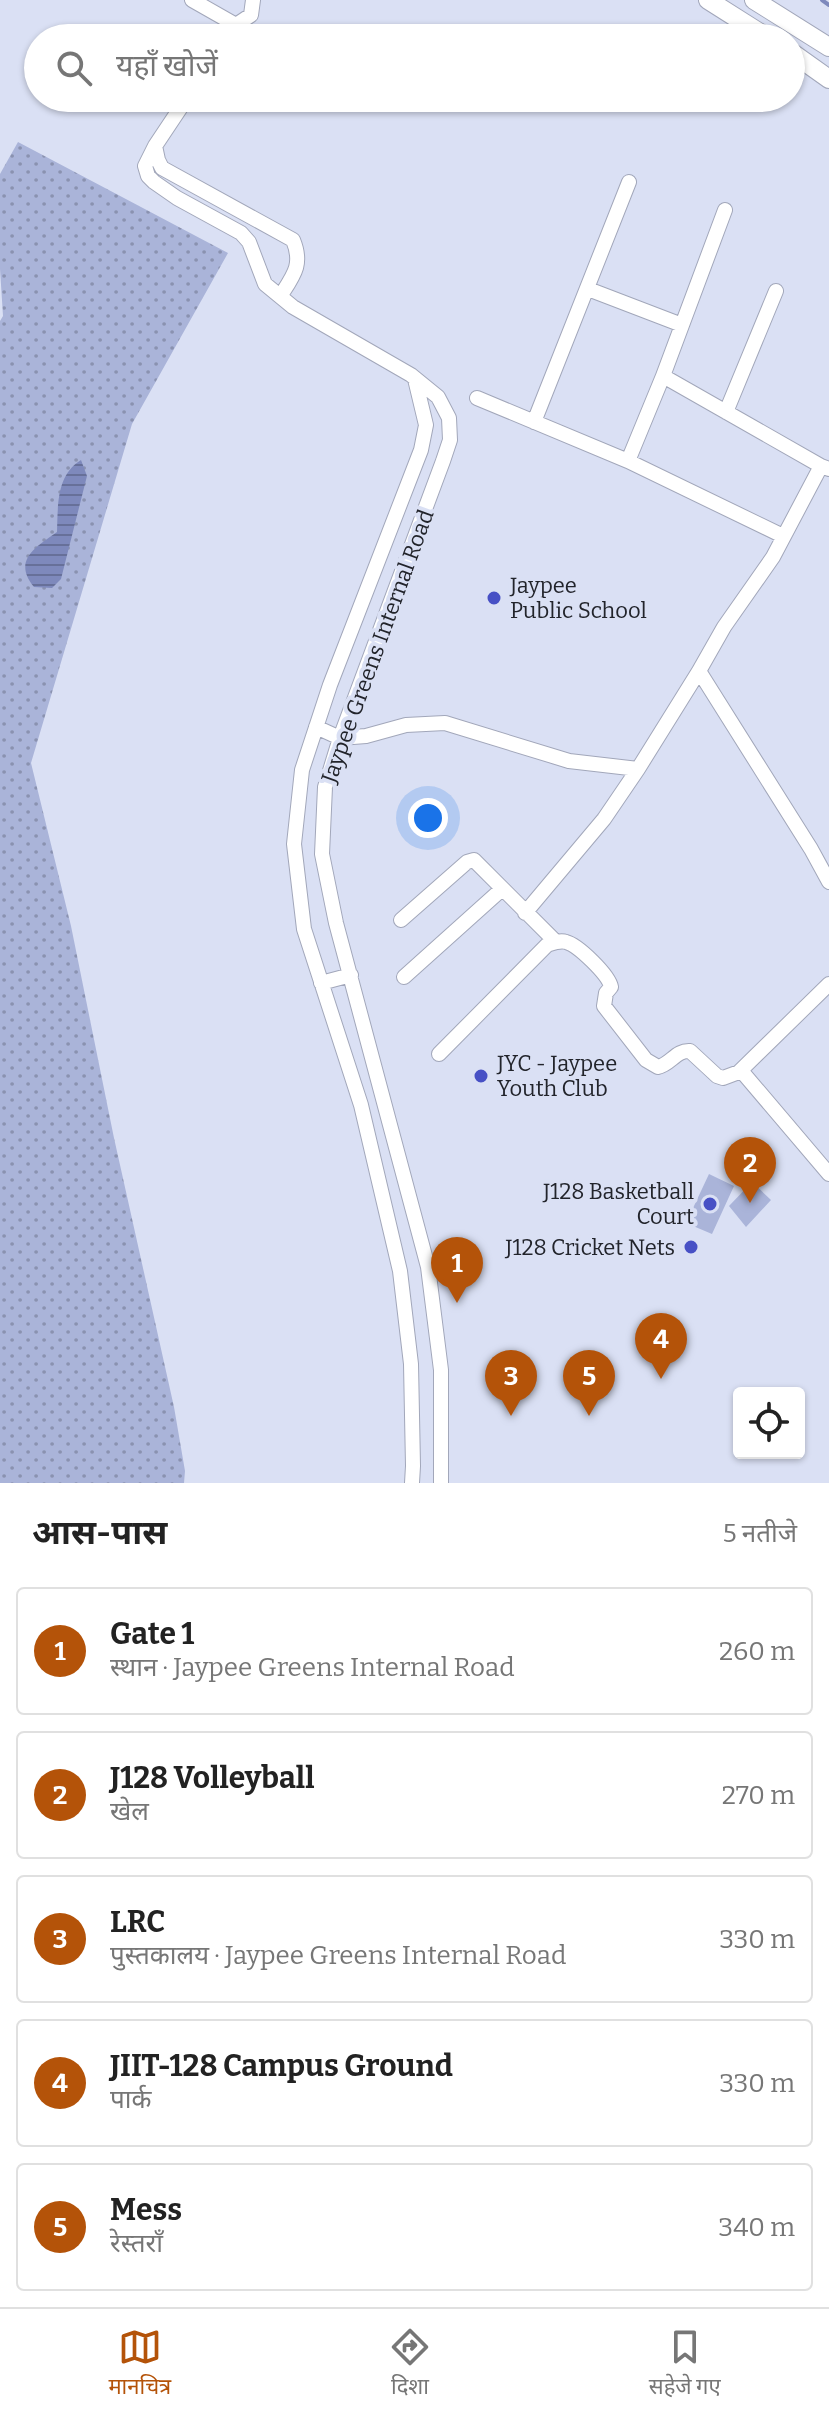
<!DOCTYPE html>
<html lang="hi">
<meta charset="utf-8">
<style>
body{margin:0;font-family:Bitter,"Noto Sans Devanagari",serif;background:#f2f2f2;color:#222}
.controls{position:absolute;right:24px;bottom:24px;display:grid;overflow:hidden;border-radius:8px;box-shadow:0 2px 6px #0004}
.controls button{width:72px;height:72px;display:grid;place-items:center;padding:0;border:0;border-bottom:2px solid #e0e0e0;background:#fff;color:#222;font:40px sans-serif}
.you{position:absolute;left:428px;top:818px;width:28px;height:28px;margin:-20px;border:6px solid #fff;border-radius:50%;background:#1a73e8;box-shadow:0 0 0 12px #1a73e833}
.badge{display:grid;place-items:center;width:52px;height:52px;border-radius:50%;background:#b45309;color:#fff;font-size:26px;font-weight:700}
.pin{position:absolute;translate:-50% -66px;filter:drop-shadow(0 2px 4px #0008)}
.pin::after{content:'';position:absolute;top:42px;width:28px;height:24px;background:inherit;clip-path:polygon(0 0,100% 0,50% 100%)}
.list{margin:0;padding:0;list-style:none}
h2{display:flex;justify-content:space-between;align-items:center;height:104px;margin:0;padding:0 32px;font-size:34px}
h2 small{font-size:26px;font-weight:400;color:#767676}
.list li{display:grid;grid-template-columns:52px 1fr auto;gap:24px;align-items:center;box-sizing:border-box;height:128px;margin:0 16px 16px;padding:0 16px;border:2px solid #e0e0e0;border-radius:8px}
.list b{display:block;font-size:30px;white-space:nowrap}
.list p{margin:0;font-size:26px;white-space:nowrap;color:#767676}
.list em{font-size:26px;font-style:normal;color:#767676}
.icon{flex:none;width:44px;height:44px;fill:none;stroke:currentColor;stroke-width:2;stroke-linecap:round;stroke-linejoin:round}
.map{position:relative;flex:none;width:829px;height:1483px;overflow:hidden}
.search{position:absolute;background:#fff;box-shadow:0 2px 6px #0004;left:24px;right:24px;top:24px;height:88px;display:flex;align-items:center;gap:20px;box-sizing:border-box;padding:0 28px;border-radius:44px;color:#767676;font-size:30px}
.sheet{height:824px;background:#fff}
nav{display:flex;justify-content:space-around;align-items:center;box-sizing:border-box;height:112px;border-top:2px solid #e0e0e0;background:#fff;font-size:22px;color:#767676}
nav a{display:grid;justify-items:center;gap:4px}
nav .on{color:#b45309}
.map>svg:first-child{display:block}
</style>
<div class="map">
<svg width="829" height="1483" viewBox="0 0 829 1483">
<defs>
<pattern id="grass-dots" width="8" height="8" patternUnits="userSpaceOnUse" patternTransform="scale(2)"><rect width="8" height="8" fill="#aab4d9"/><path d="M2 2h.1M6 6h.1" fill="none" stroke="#8a92b0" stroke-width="1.8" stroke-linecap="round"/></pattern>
<pattern id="water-rules" width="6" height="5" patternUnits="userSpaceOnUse" patternTransform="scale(2)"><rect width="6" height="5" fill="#7e89bc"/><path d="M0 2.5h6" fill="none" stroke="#677099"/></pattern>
</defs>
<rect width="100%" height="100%" fill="#dae0f4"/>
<path fill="url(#grass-dots)" d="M 18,142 L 228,253 L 132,424 L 31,763 L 71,926 L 114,1138 L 174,1407 L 185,1471 L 184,1483 L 0,1483 L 0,321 L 3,316 L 0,269 L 0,174 Z"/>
<path fill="#aab4d9" d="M 709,1174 L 734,1186 L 712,1234 L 686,1223 Z
M 752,1182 L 771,1200 L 746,1227 L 729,1206 Z"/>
<path fill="url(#water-rules)" d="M 81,460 L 87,476 L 61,579 L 52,588 L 34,587 C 12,560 36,547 57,532 C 58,506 56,475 81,460 Z"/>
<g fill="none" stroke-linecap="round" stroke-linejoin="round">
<path stroke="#7e89bc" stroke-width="4" d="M 822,0 L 829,5"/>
<defs>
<path id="minor" d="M 192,0 L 236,25
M 227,38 L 236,25 L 251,15 L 253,0
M 187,98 L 155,146 L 145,166 L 148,176 L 154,182 L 177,198 L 241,233 L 249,242 L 265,284 L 293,307 L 411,375 L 438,397 L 449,418 L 450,440 L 443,461 L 340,738 L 325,787 L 322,854 L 336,923 L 428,1267 L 441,1370 L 441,1483
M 155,146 L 158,160 L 162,168 L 293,240 C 303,264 294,275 281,295
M 588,289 L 682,325
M 663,376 L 725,210
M 477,398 L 628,461 L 783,536
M 726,412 L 776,291
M 534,422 L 629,182
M 628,461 L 663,376 L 821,466
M 829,469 L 821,466 L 773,557 L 724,627 L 699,671 L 811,849 L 829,882
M 316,727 L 340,738 L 366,736 L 406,725 L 445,723 L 569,761 L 638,769 L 699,671
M 525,913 L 604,819 L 638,769
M 401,920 L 467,862 L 474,860 L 556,942
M 404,977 L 502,889
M 321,983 L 351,975
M 439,1054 L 547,945 C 553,943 560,940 566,942 C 578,945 609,975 611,987 L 606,993 L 604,1006 L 646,1060 L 658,1067 C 671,1064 676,1050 690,1051 L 717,1076 L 723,1078 L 739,1072 L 744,1074 L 829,1174
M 739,1072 L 829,984
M 412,1483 L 413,1466 L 411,1364 L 400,1271 L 361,1105 L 304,929 L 294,844 L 302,770 L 330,685 L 421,450 L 426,425 L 415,379"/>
<path id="tertiary" d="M 708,0 L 768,38
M 754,0 L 829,47
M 791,52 L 829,79"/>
</defs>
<use href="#minor" stroke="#a2a7ba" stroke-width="16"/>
<use href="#tertiary" stroke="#a2a7ba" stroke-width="20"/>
<use href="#minor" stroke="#fff" stroke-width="14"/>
<use href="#tertiary" stroke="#fff" stroke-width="18"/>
</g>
<g fill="#4750c5" stroke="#dae0f4" stroke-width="3">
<circle cx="494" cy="598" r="8"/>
<circle cx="481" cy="1076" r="8"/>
<circle cx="710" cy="1204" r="8"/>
<circle cx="691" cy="1247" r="8"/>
</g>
<g text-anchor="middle" stroke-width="8" stroke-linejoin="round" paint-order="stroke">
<g font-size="22" fill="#22242b" stroke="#dae0f4" text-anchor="start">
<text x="510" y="593">Jaypee<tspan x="510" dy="25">Public School</tspan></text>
<text x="497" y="1071">JYC - Jaypee<tspan x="497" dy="25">Youth Club</tspan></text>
<text x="694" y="1199" text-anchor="end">J128 Basketball<tspan x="694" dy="25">Court</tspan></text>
<text x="675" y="1255" text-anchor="end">J128 Cricket Nets</text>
</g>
<g font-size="22" fill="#22242b" stroke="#dae0f4">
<text transform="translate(377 646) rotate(-70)" y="8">Jaypee Greens Internal Road</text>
</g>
</g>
</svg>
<div class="controls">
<button><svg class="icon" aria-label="locate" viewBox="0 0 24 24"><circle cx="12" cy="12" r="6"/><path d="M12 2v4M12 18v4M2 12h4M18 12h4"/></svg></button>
</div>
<div class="you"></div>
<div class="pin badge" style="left:457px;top:1303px">1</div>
<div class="pin badge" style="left:750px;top:1203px">2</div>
<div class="pin badge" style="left:511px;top:1416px">3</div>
<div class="pin badge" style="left:661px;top:1379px">4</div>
<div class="pin badge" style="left:589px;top:1416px">5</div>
<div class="search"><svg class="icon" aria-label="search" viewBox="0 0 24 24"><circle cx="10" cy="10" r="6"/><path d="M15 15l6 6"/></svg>यहाँ खोजें</div>
</div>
<section class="sheet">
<h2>आस-पास<small>5 नतीजे</small></h2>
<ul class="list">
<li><span class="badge">1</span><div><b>Gate 1</b><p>स्थान · Jaypee Greens Internal Road</p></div><em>260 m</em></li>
<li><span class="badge">2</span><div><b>J128 Volleyball</b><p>खेल</p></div><em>270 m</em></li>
<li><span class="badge">3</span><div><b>LRC</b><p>पुस्तकालय · Jaypee Greens Internal Road</p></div><em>330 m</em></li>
<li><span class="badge">4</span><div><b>JIIT-128 Campus Ground</b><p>पार्क</p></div><em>330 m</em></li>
<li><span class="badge">5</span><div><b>Mess</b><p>रेस्तराँ</p></div><em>340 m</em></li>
</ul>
</section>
<nav>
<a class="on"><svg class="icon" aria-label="map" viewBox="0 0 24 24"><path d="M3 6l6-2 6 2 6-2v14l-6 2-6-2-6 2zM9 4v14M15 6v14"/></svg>मानचित्र</a>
<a><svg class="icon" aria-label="directions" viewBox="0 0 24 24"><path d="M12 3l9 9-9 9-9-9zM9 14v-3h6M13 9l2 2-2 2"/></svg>दिशा</a>
<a><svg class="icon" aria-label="saved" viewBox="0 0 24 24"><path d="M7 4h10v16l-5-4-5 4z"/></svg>सहेजे गए</a>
</nav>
